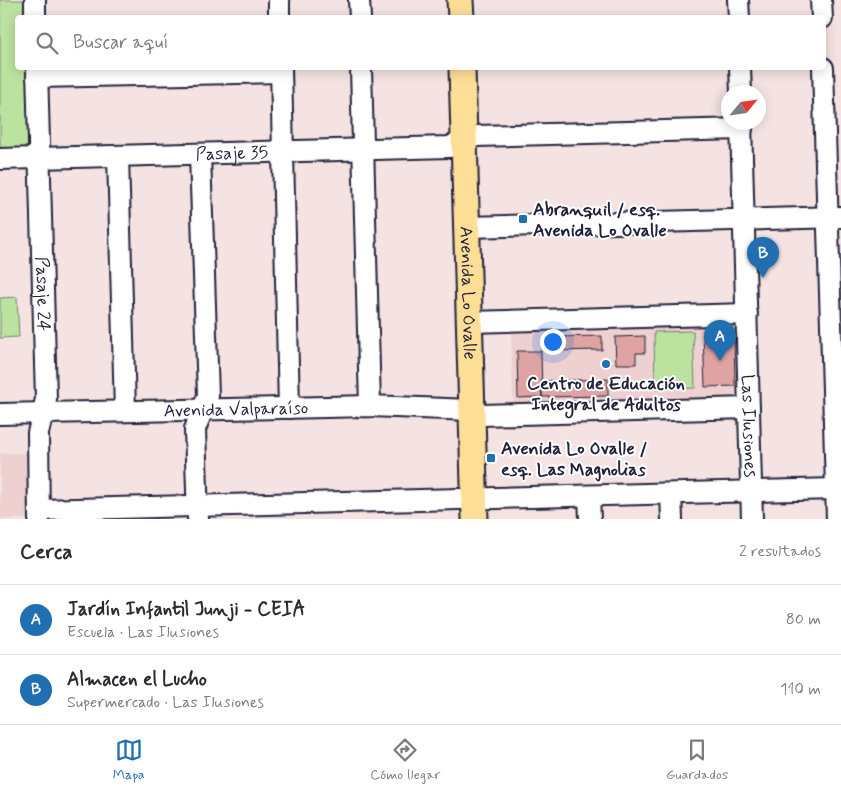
<!DOCTYPE html>
<html lang="es">
<meta charset="utf-8">
<style>
body{margin:0;font-family:Mynerve,sans-serif;background:#f7f7f7;color:#2b2b33}
.compass{position:absolute;left:721px;top:85px;width:45px;height:45px;border-radius:50%;background:#fff;box-shadow:0 2px 12px #0003;rotate:61deg}
.you{position:absolute;left:552px;top:341px;width:18px;height:18px;margin:-12px;border:4px solid #fff;border-radius:50%;background:#1a73e8;box-shadow:0 0 0 8px #1a73e833}
.badge{display:grid;place-items:center;width:32px;height:32px;border-radius:50%;background:#1f6fb2;color:#fff;font-size:16px;font-weight:700}
.pin{position:absolute;translate:-50% -41px;filter:drop-shadow(0 1px 2px #0008)}
.pin::after{content:'';position:absolute;top:26px;width:18px;height:15px;background:inherit;clip-path:polygon(0 0,100% 0,50% 100%)}
.list{margin:0;padding:0;list-style:none}
h2{display:flex;justify-content:space-between;align-items:center;height:65px;margin:0;padding:0 20px;font-size:21px}
h2 small{font-size:16px;font-weight:400;color:#7c7c81}
.list li{display:grid;grid-template-columns:32px 1fr auto;gap:15px;align-items:center;box-sizing:border-box;height:70px;padding:0 20px;border-top:1px solid #e1e1e2}
.list b{display:block;font-size:19px;white-space:nowrap}
.list p{margin:0;font-size:16px;white-space:nowrap;color:#7c7c81}
.list em{font-size:16px;font-style:normal;color:#7c7c81}
.icon{flex:none;width:28px;height:28px;fill:none;stroke:currentColor;stroke-width:2;stroke-linecap:round;stroke-linejoin:round}
.map{position:relative;flex:none;width:841px;height:519px;overflow:hidden}
.search{position:absolute;background:#fff;box-shadow:0 2px 12px #0003;left:15px;right:15px;top:15px;height:55px;display:flex;align-items:center;gap:12px;box-sizing:border-box;padding:0 18px;border-radius:5px;color:#7c7c81;font-size:19px}
.sheet{height:205px;background:#fff}
nav{display:flex;justify-content:space-around;align-items:center;box-sizing:border-box;height:70px;border-top:1px solid #e1e1e2;background:#fff;font-size:14px;color:#7c7c81}
nav a{display:grid;justify-items:center;gap:2px}
nav .on{color:#1f6fb2}
.map>svg:first-child{display:block}
</style>
<div class="map">
<svg width="841" height="519" viewBox="0 0 841 519">
<rect width="100%" height="100%" fill="#f5e3e3"/>
<filter id="ink" filterUnits="userSpaceOnUse"><feTurbulence type="fractalNoise" baseFrequency=".02" numOctaves="2"/><feDisplacementMap in="SourceGraphic" scale="10" xChannelSelector="R" yChannelSelector="G"/><feConvolveMatrix kernelMatrix="1 2 1 2 8 2 1 2 1" color-interpolation-filters="sRGB"/></filter>
<g filter="url(#ink)">
<path fill="#eed0d0" d="M 738,320 L 740,400 L 513,405 L 511,328 Z
M 0,453 L 29,453 L 31,519 L 0,519 Z"/>
<path fill="#bbe39f" stroke="#6e826d" d="M 0,0 L 31,0 L 32,17 L 18,18 L 18,68 L 33,68 L 34,149 L 0,152 Z
M 17,297 L 19,337 L 0,338 L 0,298 Z
M 693,331 L 695,388 L 655,389 L 654,332 Z"/>
<path fill="#dea3a2" stroke="#22223b" d="M 734,333 L 735,386 L 705,387 L 703,334 Z
M 602,336 L 602,350 L 552,351 L 552,337 Z
M 645,336 L 645,353 L 636,353 L 636,364 L 616,364 L 615,337 Z
M 517,351 L 541,351 L 542,397 L 518,398 Z
M 608,379 L 608,396 L 542,397 L 541,381 Z"/>
<g fill="none" stroke-linecap="round" stroke-linejoin="round">
<defs>
<g id="minor">
<path d="M 35,0 L 35,18"/>
<path d="M 279,0 L 279,18"/>
<path d="M 359,0 L 360,18"/>
<path d="M 738,0 L 739,18"/>
<path d="M 821,0 L 822,18"/>
<path id="s1" d="M 37,68 L 46,399 L 38,433 L 39,519"/>
<path d="M 281,68 L 289,408"/>
<path d="M 361,68 L 370,406"/>
<path d="M 740,68 L 741,92"/>
<path d="M 823,68 L 837,519"/>
<path d="M 37,77 L 281,72"/>
<path id="s2" d="M 741,122 L 752,519"/>
<path d="M 118,156 L 125,411"/>
<path id="s3" d="M 0,159 L 449,147 L 476,136 L 742,129"/>
<path d="M 467,227 L 841,217"/>
<path d="M 469,322 L 747,314"/>
<path id="s4" d="M 0,414 L 370,406 L 471,410 L 482,415 L 749,408"/>
<path d="M 671,494 L 672,519"/>
<path d="M 589,496 L 590,519"/>
<path d="M 39,510 L 836,489"/>
<path d="M 198,519 L 195,429 L 208,396 L 200,154"/>
</g>
<g id="major">
<path d="M 460,0 L 461,18"/>
<path id="s5" d="M 462,68 L 475,519"/>
</g>
</defs>
<use href="#minor" stroke="#22223b" stroke-width="24"/>
<use href="#major" stroke="#22223b" stroke-width="29"/>
<use href="#minor" stroke="#fff" stroke-width="20"/>
<use href="#major" stroke="#fdde96" stroke-width="25"/>
</g>
</g>
<g fill="#1f6fb2" stroke="#fff" stroke-width="2">
<rect x="518" y="214" width="10" height="10" rx="2.5"/>
<circle cx="606" cy="364" r="5"/>
<rect x="486" y="453" width="10" height="10" rx="2.5"/>
</g>
<g text-anchor="middle" stroke-width="4" stroke-linejoin="round" paint-order="stroke">
<g font-size="18" fill="#22223b" stroke="#fff">
<text dy="6" stroke="none"><textPath href="#s3" startOffset="232">Pasaje 35</textPath></text>
<text dy="6" stroke="none"><textPath href="#s5" startOffset="225">Avenida Lo Ovalle</textPath></text>
<text dy="6" stroke="none"><textPath href="#s1" startOffset="226">Pasaje 24</textPath></text>
<text dy="6" stroke="none"><textPath href="#s4" startOffset="236">Avenida Valparaíso</textPath></text>
<text dy="6" stroke="none"><textPath href="#s2" startOffset="304">Las Ilusiones</textPath></text>
</g>
<g font-size="18" font-weight="bold" fill="#22223b" stroke="#fff" text-anchor="start">
<text x="533" y="215">Abranquil / esq.<tspan x="533" dy="21">Avenida Lo Ovalle</tspan></text>
<text x="606" y="389" text-anchor="middle">Centro de Educación<tspan x="606" dy="21">Integral de Adultos</tspan></text>
<text x="501" y="454">Avenida Lo Ovalle /<tspan x="501" dy="21">esq. Las Magnolias</tspan></text>
</g>
</g>
</svg>
<svg class="compass" viewBox="-18 -18 36 36"><path d="M0-13l5 13h-10z" fill="#e53935"/><path d="M0 13l5-13h-10z" fill="#7c7c81"/></svg>
<div class="you"></div>
<div class="pin badge" style="left:720px;top:361px">A</div>
<div class="pin badge" style="left:763px;top:278px">B</div>
<div class="search"><svg class="icon" aria-label="search" viewBox="0 0 24 24"><circle cx="10" cy="10" r="6"/><path d="M15 15l6 6"/></svg>Buscar aquí</div>
</div>
<section class="sheet">
<h2>Cerca<small>2 resultados</small></h2>
<ul class="list">
<li><span class="badge">A</span><div><b>Jardín Infantil Junji - CEIA</b><p>Escuela · Las Ilusiones</p></div><em>80 m</em></li>
<li><span class="badge">B</span><div><b>Almacen el Lucho</b><p>Supermercado · Las Ilusiones</p></div><em>110 m</em></li>
</ul>
</section>
<nav>
<a class="on"><svg class="icon" aria-label="map" viewBox="0 0 24 24"><path d="M3 6l6-2 6 2 6-2v14l-6 2-6-2-6 2zM9 4v14M15 6v14"/></svg>Mapa</a>
<a><svg class="icon" aria-label="directions" viewBox="0 0 24 24"><path d="M12 3l9 9-9 9-9-9zM9 14v-3h6M13 9l2 2-2 2"/></svg>Cómo llegar</a>
<a><svg class="icon" aria-label="saved" viewBox="0 0 24 24"><path d="M7 4h10v16l-5-4-5 4z"/></svg>Guardados</a>
</nav>
